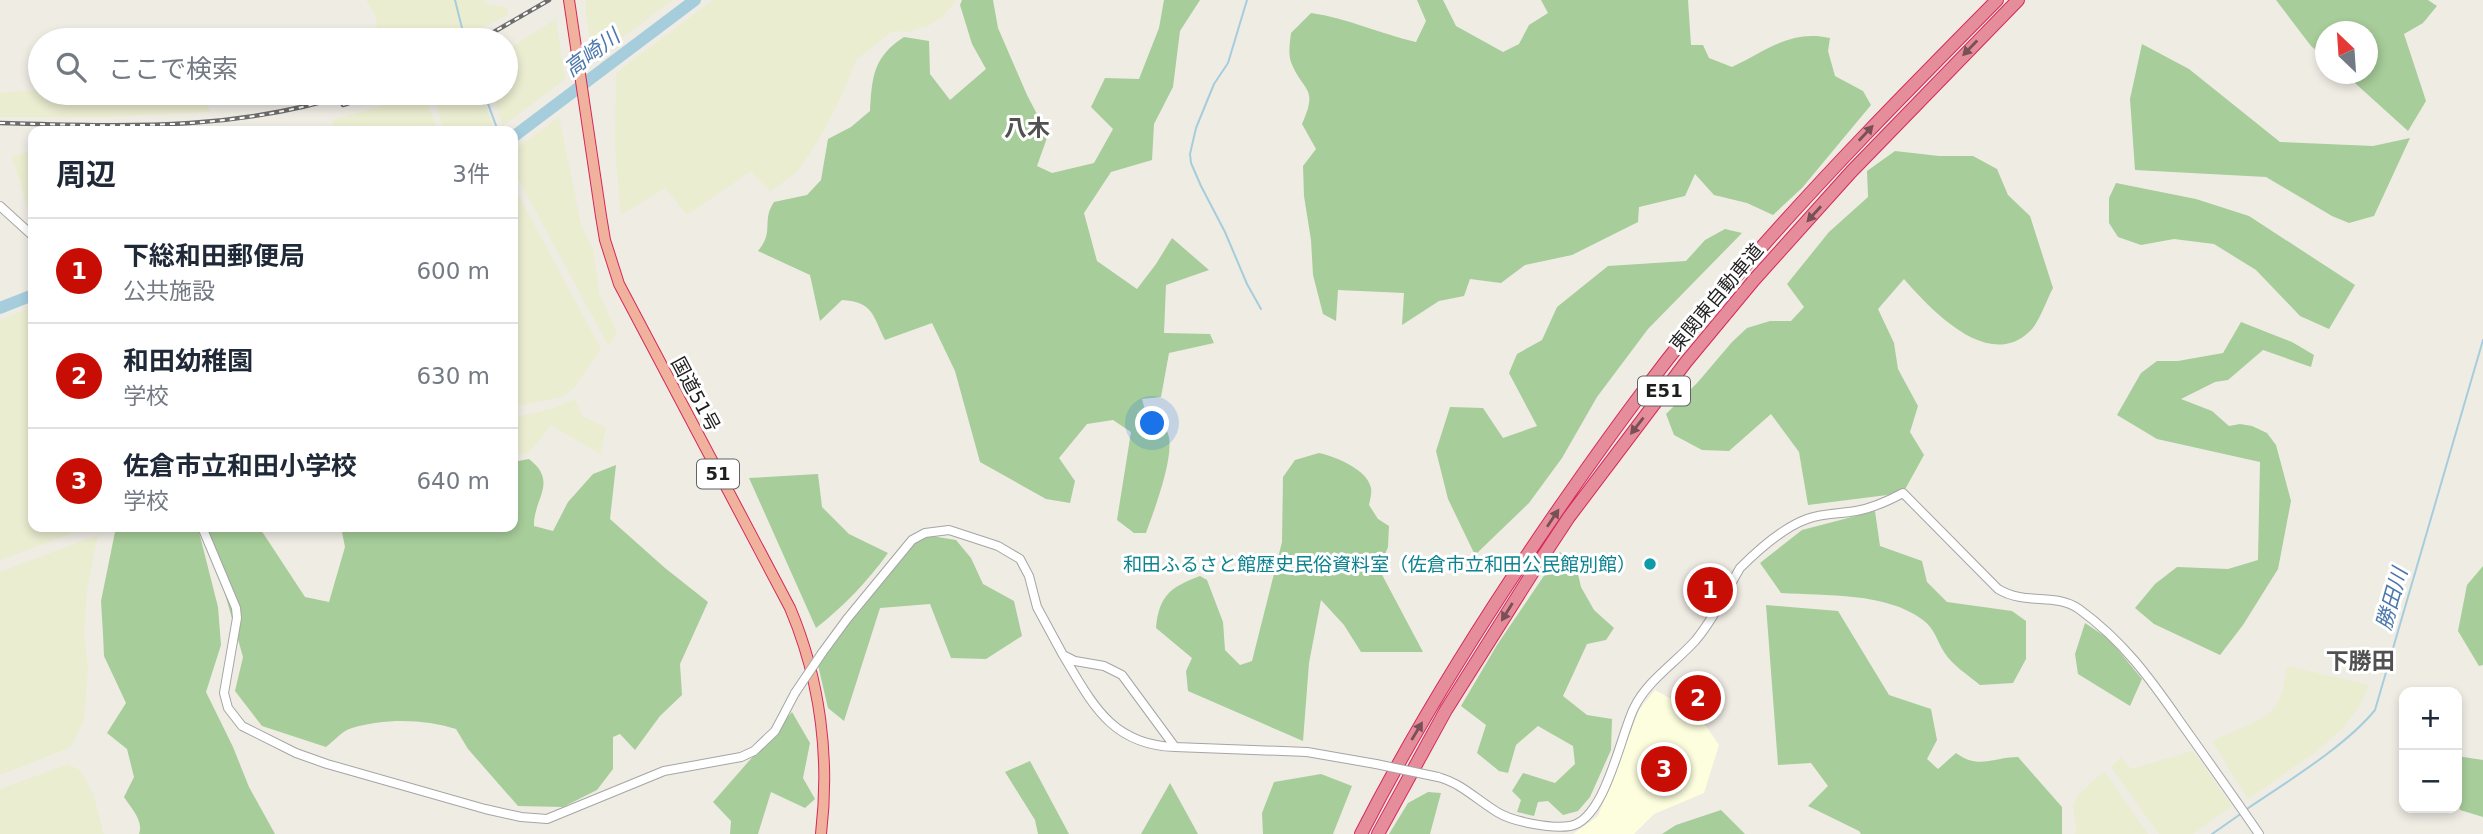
<!DOCTYPE html>
<html lang="ja">
<meta charset="utf-8">
<style>
body{margin:0;font-family:"DejaVu Sans","Noto Sans JP",sans-serif;background:#f2f2f3;color:#1f2937}
.controls{position:absolute;right:21px;bottom:21px;display:grid;overflow:hidden;border-radius:14px;box-shadow:0 4px 10px #0003}
.controls button{width:63px;height:63px;display:grid;place-items:center;padding:0;border:0;border-bottom:2px solid #e0e1e3;background:#fff;color:#1f2937;font:35px sans-serif}
.compass{position:absolute;left:2315px;top:21px;width:63px;height:63px;border-radius:50%;background:#fff;box-shadow:0 4px 10px #0003;rotate:335deg}
.you{position:absolute;left:1153px;top:424px;width:24px;height:24px;margin:-18px;border:5px solid #fff;border-radius:50%;background:#1a73e8;box-shadow:0 0 0 10px #1a73e833}
.badge{display:grid;place-items:center;width:46px;height:46px;border-radius:50%;background:#c80d04;color:#fff;font-size:23px;font-weight:700}
.pin{position:absolute;translate:-50% -50%;border:4px solid #fff;box-shadow:0 2px 7px #0006}
.list{margin:0;padding:0;list-style:none}
h2{display:flex;justify-content:space-between;align-items:center;height:91px;margin:0;padding:0 28px;font-size:30px}
h2 small{font-size:23px;font-weight:400;color:#747a83}
.list li{display:grid;grid-template-columns:46px 1fr auto;gap:21px;align-items:center;box-sizing:border-box;height:105px;padding:0 28px;border-top:2px solid #e0e1e3}
.list b{display:block;font-size:26px;white-space:nowrap}
.list p{margin:0;font-size:23px;white-space:nowrap;color:#747a83}
.list em{font-size:23px;font-style:normal;color:#747a83}
.icon{flex:none;width:38px;height:38px;fill:none;stroke:currentColor;stroke-width:2;stroke-linecap:round;stroke-linejoin:round}
.map{position:relative;flex:none;width:2483px;height:834px;overflow:hidden}
.search{position:absolute;background:#fff;box-shadow:0 4px 10px #0003;left:28px;top:28px;width:490px;height:77px;display:flex;align-items:center;gap:18px;box-sizing:border-box;padding:0 24px;border-radius:38px;color:#747a83;font-size:26px}
.panel{position:absolute;background:#fff;box-shadow:0 4px 10px #0003;left:28px;top:126px;width:490px;height:406px;border-radius:14px}
.map>svg:first-child{display:block}
</style>
<div class="map">
<svg width="2483" height="834" viewBox="0 0 2483 834">
<rect width="100%" height="100%" fill="#efece4"/>
<path fill="#fdfede" d="M 1655,690 L 1697,713 L 1719,745 L 1704,793 L 1654,814 L 1634,834 L 1573,834 L 1598,816 L 1639,710 Z"/>
<path fill="#eaedd0" d="M 366,0 L 483,0 L 487,4 L 507,8 L 508,15 L 458,40 L 378,40 L 376,17 Z
M 587,0 L 673,0 L 593,59 L 585,6 Z
M 713,0 L 957,0 L 943,16 L 930,25 L 908,32 L 892,31 L 856,60 L 842,95 L 820,138 L 798,171 L 770,192 L 751,171 L 687,215 L 665,188 L 621,215 L 615,149 L 616,73 Z
M 556,19 L 565,79 L 503,126 L 492,93 L 506,93 L 506,50 Z
M 21,91 L 204,93 L 210,112 L 104,117 L 0,117 L 0,93 Z
M 413,93 L 424,93 L 437,131 L 335,131 L 332,120 L 375,108 Z
M 433,93 L 482,93 L 494,131 L 444,131 Z
M 559,117 L 581,225 L 593,249 L 599,293 L 617,333 L 608,345 L 513,169 L 513,151 Z
M 33,151 L 33,211 L 29,212 L 12,156 Z
M 513,185 L 601,349 L 574,388 L 562,397 L 513,407 Z
M 33,307 L 33,527 L 90,527 L 0,560 L 0,320 Z
M 575,399 L 582,416 L 606,428 L 600,454 L 551,425 L 529,453 L 513,455 L 513,418 L 555,408 Z
M 98,535 L 87,589 L 84,633 L 88,669 L 84,720 L 71,747 L 0,775 L 0,572 Z
M 2287,666 L 2369,685 L 2360,705 L 2342,729 L 2317,751 L 2248,799 L 2212,741 L 2262,719 L 2276,706 L 2283,691 Z
M 2193,751 L 2232,806 L 2193,834 L 2159,834 L 2111,767 L 2121,757 L 2131,769 Z
M 68,764 L 81,771 L 93,794 L 104,834 L 0,834 L 0,789 Z
M 2104,771 L 2148,834 L 2075,834 L 2077,829 L 2073,808 L 2077,796 Z"/>
<path fill="#a7cd9a" d="M 962,0 L 993,0 L 998,28 L 1027,95 L 1048,135 L 1037,166 L 1052,173 L 1094,163 L 1113,129 L 1091,107 L 1105,78 L 1139,79 L 1159,28 L 1164,0 L 1200,0 L 1180,31 L 1173,87 L 1154,124 L 1152,160 L 1111,172 L 1084,213 L 1097,261 L 1137,289 L 1156,264 L 1172,238 L 1209,270 L 1166,285 L 1164,333 L 1210,334 L 1214,343 L 1169,353 L 1161,397 L 1142,399 L 1147,418 C 1153,422 1162,425 1166,430 C 1179,447 1153,513 1146,533 L 1134,533 L 1117,520 L 1131,432 L 1113,420 L 1087,424 L 1059,458 L 1075,481 L 1070,503 L 1046,499 L 980,462 L 955,371 L 932,323 L 885,340 C 872,314 873,302 842,300 L 820,321 L 810,275 L 758,251 C 775,231 761,221 774,202 L 807,195 L 821,180 L 828,139 L 851,127 L 870,111 C 872,77 873,57 904,37 L 929,41 L 930,74 L 950,100 L 986,69 L 972,44 L 960,5 Z
M 1417,0 L 1443,0 L 1456,26 L 1503,52 L 1519,44 L 1529,25 L 1548,13 L 1541,0 L 1688,0 L 1691,45 L 1703,45 L 1709,58 L 1732,67 C 1766,51 1791,29 1830,38 L 1828,51 L 1835,76 L 1863,91 L 1871,105 L 1802,188 L 1773,215 L 1747,203 L 1714,195 L 1695,174 L 1685,196 L 1639,207 L 1638,222 L 1572,255 L 1525,265 L 1501,283 L 1470,279 L 1464,296 L 1439,301 L 1402,325 L 1404,293 L 1338,290 L 1336,321 L 1323,314 L 1313,275 L 1311,240 L 1304,196 L 1303,166 L 1316,149 L 1302,124 C 1319,86 1303,93 1291,62 C 1288,54 1290,41 1291,33 L 1311,13 C 1347,18 1381,34 1416,42 L 1426,21 Z
M 2276,0 L 2428,0 L 2437,6 L 2423,23 L 2404,34 L 2426,101 L 2408,131 L 2345,74 L 2368,74 L 2368,32 L 2326,32 L 2325,58 L 2311,46 Z
M 2142,44 L 2189,69 L 2280,142 L 2373,146 L 2410,138 L 2374,216 L 2349,223 L 2332,216 L 2266,177 L 2135,170 L 2130,99 Z
M 1895,151 L 1939,156 L 1973,156 L 1997,169 L 2008,195 L 2030,216 L 2053,288 C 2047,299 2039,323 2030,331 C 1989,372 1931,310 1904,279 L 1878,309 L 1894,343 L 1898,369 L 1918,406 L 1910,432 L 1924,455 L 1903,493 L 1808,505 L 1799,452 L 1771,414 L 1729,451 L 1702,450 L 1674,435 L 1666,414 L 1698,382 L 1732,342 L 1747,328 L 1770,321 L 1791,321 L 1804,307 L 1787,284 L 1829,232 L 1868,197 L 1867,171 Z
M 2116,183 L 2196,199 L 2249,216 L 2355,285 L 2329,329 L 2300,316 L 2256,270 L 2214,244 L 2174,239 L 2141,245 L 2118,237 L 2109,223 L 2109,198 Z
M 1725,229 L 1742,233 L 1648,329 L 1597,397 L 1562,458 L 1529,503 L 1475,555 L 1448,499 L 1436,451 L 1450,407 L 1483,408 L 1503,438 L 1537,426 L 1509,373 L 1517,354 L 1542,340 L 1557,307 L 1608,266 L 1686,261 L 1705,240 Z
M 2241,322 L 2292,342 L 2314,355 L 2311,367 L 2263,350 L 2228,380 L 2215,382 L 2181,399 L 2212,411 L 2229,426 L 2240,424 L 2252,426 L 2267,433 L 2276,445 L 2291,501 L 2278,569 L 2243,625 L 2220,655 L 2154,624 L 2135,608 L 2155,584 L 2177,567 L 2228,569 L 2258,560 L 2260,462 L 2157,439 L 2117,415 L 2141,373 L 2157,361 L 2178,361 L 2223,353 Z
M 1319,453 C 1336,457 1367,469 1371,488 C 1372,493 1370,500 1369,505 L 1378,519 L 1389,526 L 1388,547 L 1379,569 L 1423,652 L 1361,652 L 1344,625 L 1321,600 L 1309,663 L 1303,741 L 1188,691 L 1186,671 L 1192,658 L 1156,628 C 1159,595 1171,587 1200,576 L 1207,580 L 1223,622 L 1225,650 L 1240,665 L 1252,661 L 1282,542 L 1283,477 L 1295,460 Z
M 529,459 C 559,482 533,499 534,526 L 553,531 L 568,502 L 593,474 L 616,465 L 610,519 L 665,568 L 708,602 L 680,664 L 682,695 L 660,716 L 635,750 L 620,734 L 613,737 L 613,769 L 597,790 L 563,807 L 518,806 L 468,749 L 456,729 C 425,719 385,718 352,728 C 343,730 334,741 326,747 L 262,726 L 235,691 L 243,657 L 206,527 L 255,527 L 263,533 L 305,597 L 329,602 L 345,547 L 341,527 L 513,527 L 513,462 Z
M 818,474 L 822,507 L 849,534 L 888,553 C 868,581 843,607 816,628 L 749,478 Z
M 1875,511 L 1880,546 L 1922,561 L 1927,582 L 1947,602 L 2012,611 L 2026,621 L 2026,659 L 2013,683 L 1980,685 C 1968,675 1952,665 1944,652 C 1937,641 1935,629 1923,620 C 1886,592 1826,596 1781,593 L 1760,563 L 1802,530 Z
M 116,527 L 197,527 L 199,532 L 218,607 L 221,645 L 206,692 L 233,747 L 249,787 L 275,834 L 139,834 C 144,821 131,808 124,797 L 134,777 L 127,749 L 107,733 L 126,703 L 104,656 L 103,634 L 101,601 Z
M 919,534 L 956,540 L 971,558 L 983,584 L 1014,601 L 1022,636 L 986,659 L 951,658 L 930,604 L 880,608 L 844,721 L 828,708 L 817,661 Z
M 1560,552 L 1576,566 L 1581,587 L 1594,610 L 1614,628 L 1606,640 L 1587,644 L 1563,696 L 1587,715 L 1612,719 L 1611,750 L 1590,797 L 1578,811 L 1563,815 L 1548,801 L 1538,802 L 1534,816 L 1517,812 L 1521,800 L 1512,791 L 1523,773 L 1555,783 L 1575,764 L 1573,746 L 1538,726 L 1516,745 L 1508,773 L 1499,771 L 1477,753 L 1486,725 L 1461,706 L 1497,645 Z
M 2483,566 L 2483,665 L 2479,666 L 2458,631 L 2467,585 Z
M 1766,605 L 1838,611 L 1889,695 L 1931,709 L 1937,740 L 1927,759 L 1938,769 L 1956,753 C 1979,770 1993,757 2018,757 L 2062,807 L 2062,834 L 1861,834 L 1859,831 L 1808,806 L 1828,786 L 1811,763 L 1778,765 Z
M 2085,623 L 2109,639 L 2142,679 L 2130,706 L 2078,674 L 2075,654 Z
M 792,712 L 810,743 L 803,778 L 815,799 L 805,808 L 771,792 L 758,834 L 730,834 L 731,821 L 713,802 Z
M 2457,756 L 2483,760 L 2483,817 L 2460,810 L 2457,801 Z
M 1030,761 L 1069,834 L 1038,834 L 1035,820 L 1005,772 Z
M 1321,774 L 1352,786 L 1333,834 L 1263,834 L 1262,813 L 1274,782 Z
M 1170,783 L 1198,834 L 1141,834 Z
M 1428,792 L 1441,793 L 1430,834 L 1389,834 L 1408,803 Z
M 1721,810 L 1745,834 L 1662,834 L 1676,825 Z"/>
<g fill="none" stroke-linecap="round" stroke-linejoin="round">
<path stroke="#a5cddc" stroke-width="2" d="M 455,0 L 465,40
M 1247,0 L 1228,63 L 1214,84 L 1196,128 L 1190,154 L 1191,163 L 1201,186 L 1225,232 L 1247,284 L 1261,309
M 484,93 L 498,131
M 2247,809 C 2285,783 2346,746 2375,710 L 2483,340
M 2212,834 L 2242,813"/>
<path stroke="#a5cddc" stroke-width="12" d="M 513,137 L 695,0
M 0,308 L 33,295"/>
<defs>
<path id="tertiary" d="M 0,206 L 33,236
M 202,527 L 236,608 L 237,618 L 224,693 L 228,708 L 242,726 L 296,753 L 327,764 L 485,809 L 521,817 L 547,819 L 664,771 L 741,757 L 754,751 L 775,731 L 795,693
M 822,653 L 847,619 L 912,540 L 925,533 L 949,530 L 998,546 L 1020,559 L 1029,576 L 1037,607 L 1063,655 L 1075,661 L 1104,666 L 1122,675 L 1175,747 L 1307,752 L 1376,764
M 1063,655 C 1092,703 1111,745 1175,747
M 1438,777 C 1461,783 1477,800 1497,812 C 1513,822 1552,829 1570,826 C 1605,820 1620,737 1634,708 C 1647,681 1675,663 1695,641 C 1713,620 1726,592 1740,568 C 1758,550 1782,528 1807,519 C 1822,513 1840,514 1856,511 C 1873,508 1888,501 1903,493 L 1998,589 C 2026,606 2055,592 2079,609 C 2123,641 2149,677 2179,720 C 2206,758 2233,796 2259,834"/>
<path id="trunk" d="M 569,0 L 601,216 L 605,240 L 619,284 L 790,608 C 820,679 830,757 821,834"/>
<path id="motorway" d="M 1361,834 C 1417,724 1483,619 1553,517 C 1611,433 1671,350 1739,273 C 1821,178 1909,89 1997,0
M 1378,834 L 1446,710 L 1538,564 L 1569,517 L 1686,362 L 1754,280 L 1851,172 L 2018,0"/>
</defs>
<use href="#tertiary" stroke="#a5a5a5" stroke-width="10"/>
<use href="#trunk" stroke="#d7275b" stroke-width="12"/>
<use href="#motorway" stroke="#d7275b" stroke-width="14"/>
<use href="#tertiary" stroke="#fff" stroke-width="8"/>
<use href="#trunk" stroke="#f0b29c" stroke-width="10"/>
<use href="#motorway" stroke="#e58d9a" stroke-width="12"/>
<defs>
<path id="rail" d="M 480,40 L 549,0
M 343,105 L 379,93
M 0,123 C 125,126 231,132 353,93"/>
</defs>
<use href="#rail" stroke="#6c6c6c" stroke-width="4.5"/>
<use href="#rail" stroke="#fff" stroke-width="2" stroke-dasharray="5" stroke-linecap="butt"/>
<defs>
<path id="tertiary-bridge" d="M 795,693 L 822,653
M 1376,764 L 1438,777"/>
</defs>
<use href="#tertiary-bridge" stroke="#a5a5a5" stroke-width="10" stroke-linecap="butt"/>
<use href="#tertiary-bridge" stroke="#fff" stroke-width="8"/>
</g>
<defs><path id="oneway-solid" d="M-6-.8H1V-3.2L6.5 0L1 3.2V.8H-6Z" transform="scale(1.75)"/></defs>
<g fill="#785056">
<use href="#oneway-solid" transform="translate(1970 48) rotate(134)"/>
<use href="#oneway-solid" transform="translate(1866 133) rotate(-47)"/>
<use href="#oneway-solid" transform="translate(1814 214) rotate(132)"/>
<use href="#oneway-solid" transform="translate(1637 426) rotate(128)"/>
<use href="#oneway-solid" transform="translate(1553 518) rotate(-56)"/>
<use href="#oneway-solid" transform="translate(1507 612) rotate(122)"/>
<use href="#oneway-solid" transform="translate(1417 731) rotate(-59)"/>
</g>
<circle fill="#0f9aa8" stroke="#fff" stroke-width="2.5" cx="1650" cy="564" r="7"/>
<g text-anchor="middle" stroke-width="6" stroke-linejoin="round" paint-order="stroke">
<g fill="#fff" stroke="#626262" stroke-width="2">
<rect x="1638" y="376.5" width="52" height="29" rx="5"/>
<rect x="697" y="459.5" width="42" height="29" rx="5"/>
</g>
<g font-size="18" font-weight="bold" fill="#1e1e1e">
<text x="1664" y="397">E51</text>
<text x="718" y="480">51</text>
</g>
<g font-size="19" fill="#1e1e1e" stroke="#fff">
<text transform="translate(1716 297) rotate(-50)" y="7">東関東自動車道</text>
<text transform="translate(696 394) rotate(62)" y="7">国道51号</text>
</g>
<g font-size="19" fill="#0d838f" stroke="#fff" text-anchor="end">
<text x="1636" y="571">和田ふるさと館歴史民俗資料室（佐倉市立和田公民館別館）</text>
</g>
<g font-size="21" font-style="italic" fill="#4c78ac" stroke="#fff">
<text transform="translate(592 53) rotate(-37)" y="7">高崎川</text>
<text transform="translate(2392 599) rotate(-74)" y="7">勝田川</text>
</g>
<g font-size="23" font-weight="bold" fill="#515151" stroke="#fff">
<text x="1027" y="136">八木</text>
<text x="2360" y="669">下勝田</text>
</g>
</g>
</svg>
<div class="controls">
<button>+</button>
<button>−</button>
</div>
<svg class="compass" viewBox="-18 -18 36 36"><path d="M0-13l5 13h-10z" fill="#e53935"/><path d="M0 13l5-13h-10z" fill="#747a83"/></svg>
<div class="you"></div>
<div class="pin badge" style="left:1710px;top:590px">1</div>
<div class="pin badge" style="left:1698px;top:698px">2</div>
<div class="pin badge" style="left:1664px;top:769px">3</div>
<div class="search"><svg class="icon" aria-label="search" viewBox="0 0 24 24"><circle cx="10" cy="10" r="6"/><path d="M15 15l6 6"/></svg>ここで検索</div>
<section class="panel">
<h2>周辺<small>3件</small></h2>
<ul class="list">
<li><span class="badge">1</span><div><b>下総和田郵便局</b><p>公共施設</p></div><em>600 m</em></li>
<li><span class="badge">2</span><div><b>和田幼稚園</b><p>学校</p></div><em>630 m</em></li>
<li><span class="badge">3</span><div><b>佐倉市立和田小学校</b><p>学校</p></div><em>640 m</em></li>
</ul>
</section>
</div>
